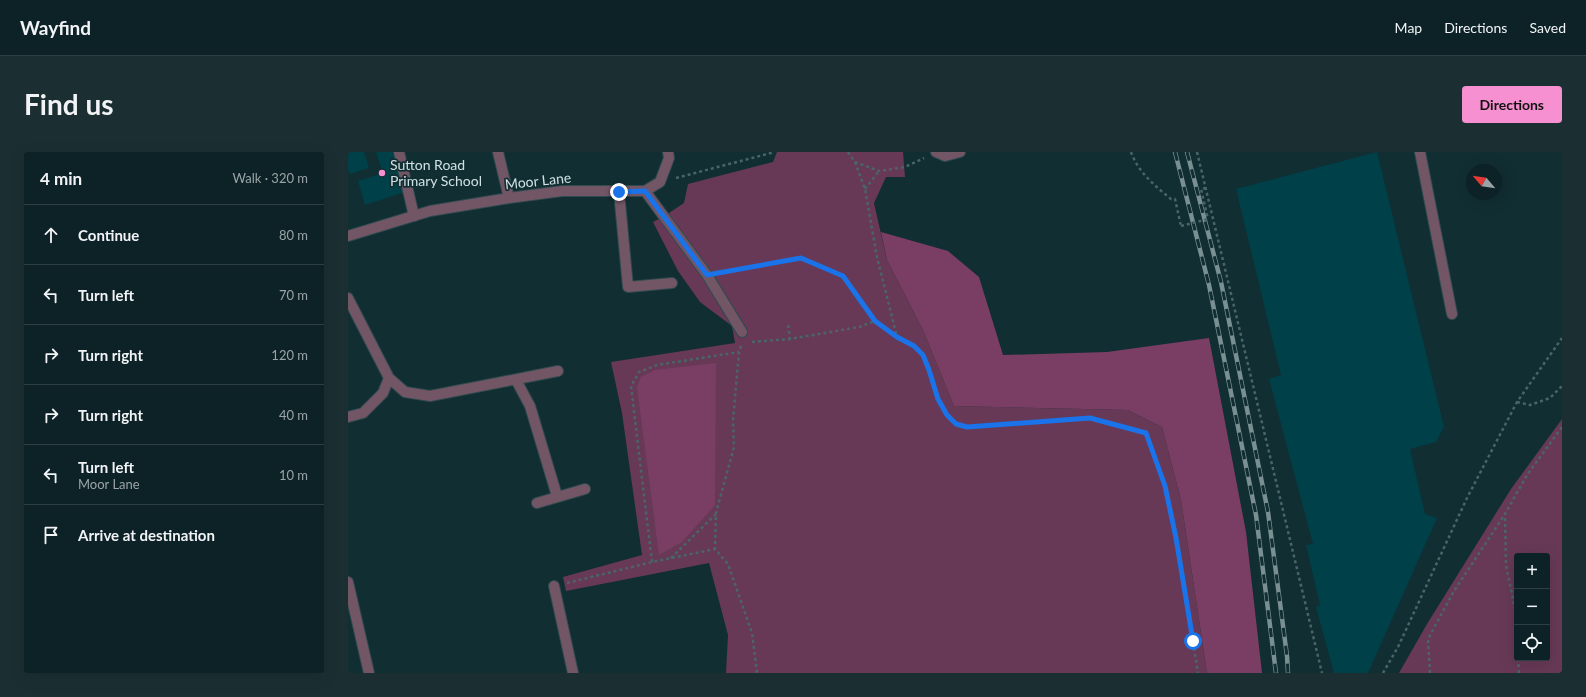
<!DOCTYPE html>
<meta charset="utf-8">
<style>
body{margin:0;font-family:Lato,sans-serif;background:#1b2f32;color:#f1f3f6}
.controls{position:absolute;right:12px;bottom:12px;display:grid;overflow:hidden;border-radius:4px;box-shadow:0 4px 16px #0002}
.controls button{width:36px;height:36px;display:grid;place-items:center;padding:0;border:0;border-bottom:1px solid #2d3f43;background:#0d2226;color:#f1f3f6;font:20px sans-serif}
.compass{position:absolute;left:1118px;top:12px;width:36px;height:36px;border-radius:50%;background:#0d2226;box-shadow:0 4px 16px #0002;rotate:299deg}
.stop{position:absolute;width:12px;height:12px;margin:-9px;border:3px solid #1a73e8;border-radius:50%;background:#fff}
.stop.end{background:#1a73e8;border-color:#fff;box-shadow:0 1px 4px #0008}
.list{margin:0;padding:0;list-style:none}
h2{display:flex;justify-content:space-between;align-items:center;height:52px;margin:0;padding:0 16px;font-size:17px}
h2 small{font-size:13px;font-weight:400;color:#9aa4a7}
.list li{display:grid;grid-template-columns:26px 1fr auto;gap:12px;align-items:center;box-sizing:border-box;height:60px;padding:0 16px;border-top:1px solid #2d3f43}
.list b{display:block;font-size:15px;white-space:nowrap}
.list p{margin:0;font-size:13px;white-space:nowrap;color:#9aa4a7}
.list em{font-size:13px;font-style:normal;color:#9aa4a7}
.icon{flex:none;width:22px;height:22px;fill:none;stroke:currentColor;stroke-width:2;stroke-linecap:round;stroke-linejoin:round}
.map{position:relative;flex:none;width:1214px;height:521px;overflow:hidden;border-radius:4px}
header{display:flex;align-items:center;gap:24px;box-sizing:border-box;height:56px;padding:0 20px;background:#0d2226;border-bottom:1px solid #2d3f43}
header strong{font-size:19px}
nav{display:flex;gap:22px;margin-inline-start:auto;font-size:14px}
.intro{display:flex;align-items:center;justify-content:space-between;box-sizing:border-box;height:96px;padding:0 24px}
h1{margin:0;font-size:28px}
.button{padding:10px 18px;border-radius:4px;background:#f690d0;color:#111;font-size:14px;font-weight:700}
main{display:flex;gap:24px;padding:0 24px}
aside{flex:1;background:#0d2226;border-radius:4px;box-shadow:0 4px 16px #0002}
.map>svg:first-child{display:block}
</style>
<header>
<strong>Wayfind</strong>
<nav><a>Map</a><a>Directions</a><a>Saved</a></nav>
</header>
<div class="intro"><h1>Find us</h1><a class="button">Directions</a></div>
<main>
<aside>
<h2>4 min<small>Walk · 320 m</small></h2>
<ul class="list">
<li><svg class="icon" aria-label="ahead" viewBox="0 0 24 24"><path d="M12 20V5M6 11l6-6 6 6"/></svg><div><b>Continue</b></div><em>80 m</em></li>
<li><svg class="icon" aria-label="left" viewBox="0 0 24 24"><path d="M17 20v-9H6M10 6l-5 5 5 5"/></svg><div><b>Turn left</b></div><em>70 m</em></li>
<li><svg class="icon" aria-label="right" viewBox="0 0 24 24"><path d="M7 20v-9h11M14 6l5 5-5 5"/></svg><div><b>Turn right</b></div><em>120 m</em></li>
<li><svg class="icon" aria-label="right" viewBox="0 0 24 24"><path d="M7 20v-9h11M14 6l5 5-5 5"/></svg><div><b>Turn right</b></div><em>40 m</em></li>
<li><svg class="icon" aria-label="left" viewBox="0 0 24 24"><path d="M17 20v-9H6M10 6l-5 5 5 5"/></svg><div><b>Turn left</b><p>Moor Lane</p></div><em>10 m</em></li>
<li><svg class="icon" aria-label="arrive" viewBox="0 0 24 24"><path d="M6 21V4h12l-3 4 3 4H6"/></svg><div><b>Arrive at destination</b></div></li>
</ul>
</aside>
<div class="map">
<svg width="1214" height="521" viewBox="0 0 1214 521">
<rect width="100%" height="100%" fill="#112e32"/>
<path fill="#673956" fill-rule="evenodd" d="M 429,0 L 555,0 L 557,25 L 538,25 L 526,51 L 539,108 L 575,178 L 606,254 L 780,258 L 814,275 L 833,348 L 859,521 L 378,521 L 380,483 L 361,411 L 218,439 L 215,425 L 294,403 L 274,261 L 263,210 L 387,191 L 384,174 L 352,150 L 330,119 L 305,70 L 315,65 L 336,51 L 340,32 L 425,10 Z
M 1214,267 L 1214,521 L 1051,521 L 1079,472 L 1163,337 ZM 1169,404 L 1199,404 L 1199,506 L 1169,506 Z"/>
<path fill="#7a3e64" d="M 533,80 L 600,99 L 631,125 L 655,203 L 759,200 L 861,186 L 898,380 L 914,521 L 859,521 L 833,348 L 814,275 L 780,258 L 606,254 L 575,178 L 539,108 Z
M 368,211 L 367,353 L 334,390 L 311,403 L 289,235 L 293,225 L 307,218 Z"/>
<path fill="#004048" d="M 0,0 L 16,0 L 21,16 L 2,22 L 0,18 Z
M 28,0 L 47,0 L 60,39 L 17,53 L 10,29 L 35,21 Z
M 1029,0 L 1096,275 L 1088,290 L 1062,297 L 1077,362 L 1089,366 L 1020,521 L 986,521 L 968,455 L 972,453 L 958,393 L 965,392 L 921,227 L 933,223 L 888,37 Z"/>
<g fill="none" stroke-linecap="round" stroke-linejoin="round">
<defs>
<path id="service" d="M 51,0 L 66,64
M 1072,0 L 1104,162
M 297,39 L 359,123 L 394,180"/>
<path id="minor" d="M 150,0 L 161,46
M 588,0 L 597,4 L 612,0
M 271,40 L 280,135 L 324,131
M 0,84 L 82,59 L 161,46 L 214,39 L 297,39 L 312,30 L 321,6 L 320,0
M 0,146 L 41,226 L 57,240 L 82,244 L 210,219
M 168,228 L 182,254 L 209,344
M 0,265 L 15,261 L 35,241 L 41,226
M 189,351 L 237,337
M 0,430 L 21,521
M 206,434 L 225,521"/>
</defs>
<use href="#service" stroke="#304a4e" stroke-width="12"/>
<use href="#minor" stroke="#304a4e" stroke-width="12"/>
<path stroke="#4b6468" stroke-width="2.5" stroke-dasharray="3 3" stroke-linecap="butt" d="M 500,0 L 507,10 L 531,19 L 557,15 L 576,6
M 783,0 C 790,20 807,34 823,47 L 827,47 L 833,74
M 849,0 L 974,521
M 507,10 L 517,37 L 529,105 L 549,185
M 328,26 L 423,1 L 424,0
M 858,36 L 853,37 L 860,67
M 517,37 L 531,19
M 374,120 L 453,106 L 495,124 L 527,169 L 549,185 L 566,194 L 575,203 L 581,218 L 589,247 L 599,263 L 607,272 L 619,275 L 742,266 L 798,281 L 817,334 L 828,386 L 850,521
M 440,173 L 442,187
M 404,190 L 442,187 L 511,175 L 527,169
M 393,194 L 391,200 L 385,268 L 386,295 L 368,361 L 367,397 L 380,412 L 404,481 L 409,521
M 1169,250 L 1182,253 L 1202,246 L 1214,234
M 323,406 L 368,362
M 304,410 L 283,234 L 291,220 L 309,213 L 391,200
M 219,431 L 304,410 L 367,397
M 1169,488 L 1168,462 L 1158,413 L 1157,362 L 1179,323 L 1214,275
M 1170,506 L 1171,521
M 1035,521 L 1050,495 L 1119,346 L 1169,250 L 1214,186
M 1082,521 L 1080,487 L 1106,439 L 1157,362"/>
<use href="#service" stroke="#725666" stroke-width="10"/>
<use href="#minor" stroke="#725666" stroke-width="10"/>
<defs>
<path id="rail" d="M 827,0 L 861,133 L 908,363 L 928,521
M 839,0 L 873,130 L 920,360 L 939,504 L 940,521"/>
</defs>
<use href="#rail" stroke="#798f92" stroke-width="4.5"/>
<use href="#rail" stroke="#112e32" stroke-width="3" stroke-dasharray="9" stroke-linecap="butt"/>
<path stroke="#4b6468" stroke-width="2.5" stroke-dasharray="3 3" stroke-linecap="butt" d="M 833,74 L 860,67"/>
</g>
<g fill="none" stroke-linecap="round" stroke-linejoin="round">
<path stroke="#1a73e8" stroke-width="5" d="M 271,40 L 297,39 L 359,123 L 453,106 L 495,124 L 527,169 L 549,185 L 566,194 L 575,203 L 581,218 L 590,247 L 599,263 L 608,272 L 619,275 L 742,266 L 798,281 L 817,334 L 828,386 L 845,489"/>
</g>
<circle fill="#f690d0" stroke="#112e32" stroke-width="1.5" cx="34" cy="21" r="4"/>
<g text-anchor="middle" stroke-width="3.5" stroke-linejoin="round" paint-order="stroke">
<g font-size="14" fill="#d0e0e3" stroke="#112e32" text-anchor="start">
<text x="42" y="18">Sutton Road<tspan x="42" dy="16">Primary School</tspan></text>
</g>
<g font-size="14" fill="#d0e0e3" stroke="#112e32">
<text transform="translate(190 29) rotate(-6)" y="5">Moor Lane</text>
</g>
</g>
</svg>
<div class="controls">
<button>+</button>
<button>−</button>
<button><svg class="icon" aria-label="locate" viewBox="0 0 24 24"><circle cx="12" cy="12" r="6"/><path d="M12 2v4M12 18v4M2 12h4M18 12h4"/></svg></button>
</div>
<svg class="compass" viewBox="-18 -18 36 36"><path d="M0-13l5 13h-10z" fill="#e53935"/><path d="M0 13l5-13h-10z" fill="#9aa4a7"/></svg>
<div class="stop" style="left:845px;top:489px"></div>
<div class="stop end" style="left:271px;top:40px"></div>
</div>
</main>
